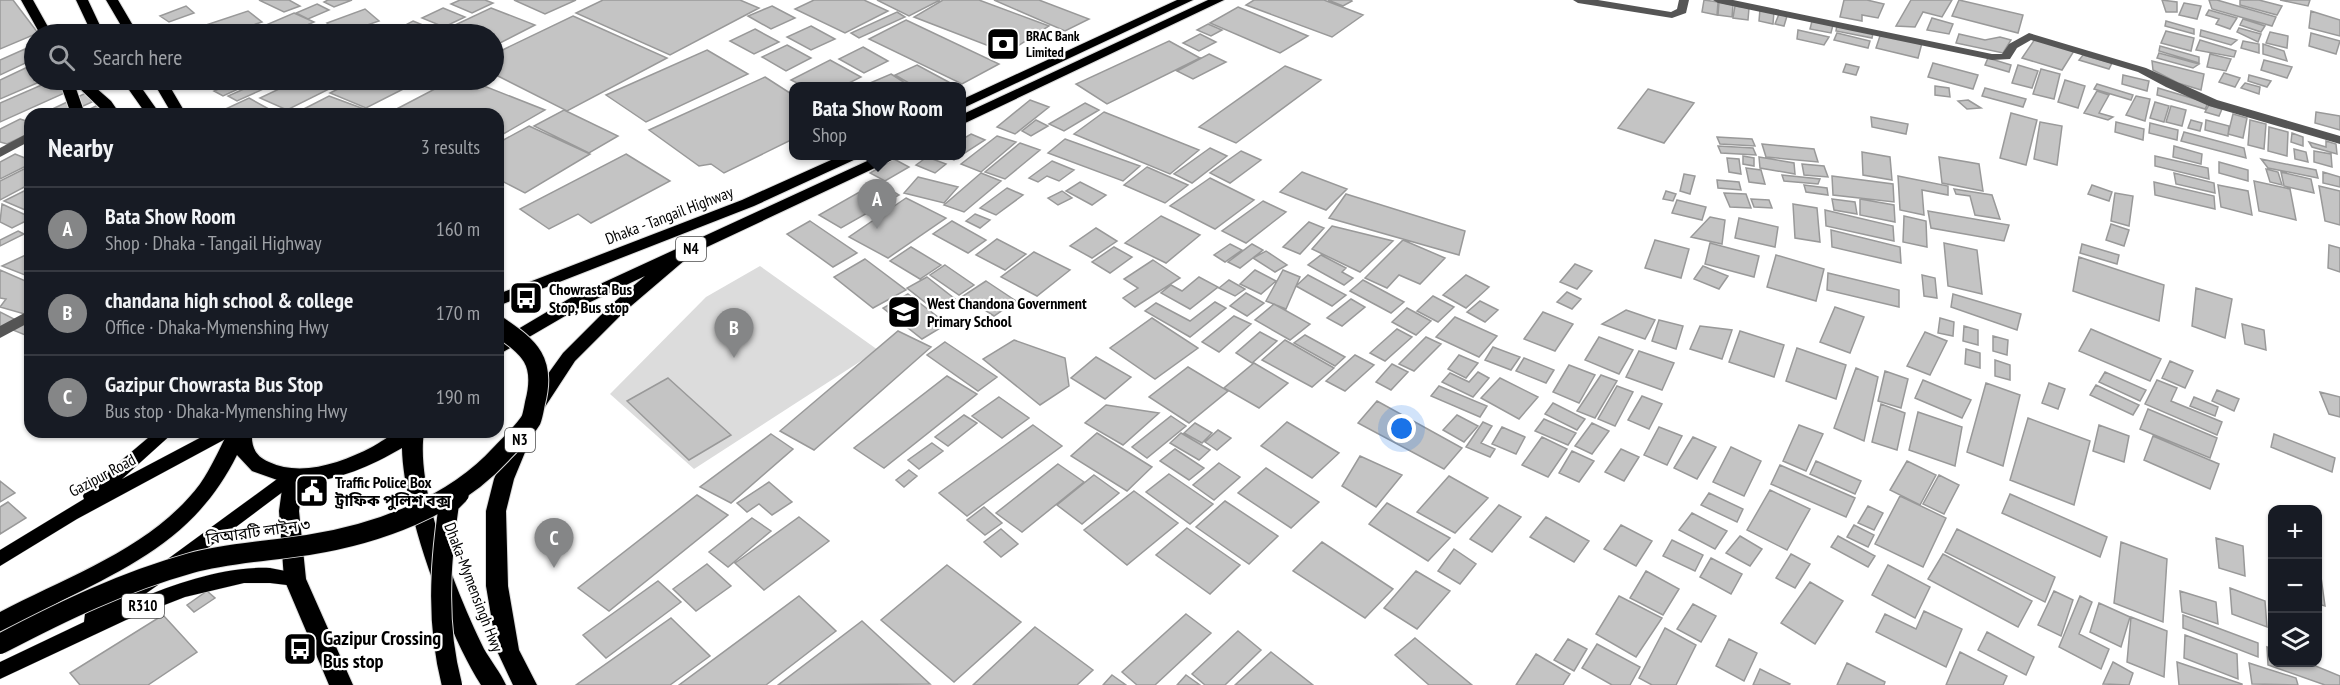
<!DOCTYPE html>
<meta charset="utf-8">
<style>
body{margin:0;font-family:"PT Sans Narrow","Noto Sans Bengali",sans-serif;background:#20242c;color:#f1f3f6}
.controls{position:absolute;right:18px;bottom:18px;display:grid;overflow:hidden;border-radius:12px;box-shadow:0 2px 4px #0004}
.controls button{width:54px;height:54px;display:grid;place-items:center;padding:0;border:0;border-bottom:2px solid #363941;background:#171b24;color:#f1f3f6;font:30px sans-serif}
.you{position:absolute;left:1402px;top:429px;width:21px;height:21px;margin:-15px;border:4px solid #fff;border-radius:50%;background:#1a73e8;box-shadow:0 0 0 9px #1a73e833}
.badge{display:grid;place-items:center;width:39px;height:39px;border-radius:50%;background:#858687;color:#fff;font-size:20px;font-weight:700}
.pin{position:absolute;translate:-50% -50px;filter:drop-shadow(0 2px 3px #0008)}
.pin::after{content:'';position:absolute;top:32px;width:21px;height:18px;background:inherit;clip-path:polygon(0 0,100% 0,50% 100%)}
.popup{position:absolute;left:789px;top:82px;width:177px;height:78px;box-sizing:border-box;display:grid;place-content:center;border-radius:12px;background:#171b24;filter:drop-shadow(0 2px 4px #0005);font-size:20px;white-space:nowrap;color:#9ea1a6}
.popup b{font-size:22px;color:#f1f3f6}
.popup::after{content:'';position:absolute;left:50%;top:100%;margin-left:-12px;border:12px solid transparent;border-top-color:#171b24}
.list{margin:0;padding:0;list-style:none}
h2{display:flex;justify-content:space-between;align-items:center;height:78px;margin:0;padding:0 24px;font-size:26px}
h2 small{font-size:20px;font-weight:400;color:#9ea1a6}
.list li{display:grid;grid-template-columns:39px 1fr auto;gap:18px;align-items:center;box-sizing:border-box;height:84px;padding:0 24px;border-top:2px solid #363941}
.list b{display:block;font-size:22px;white-space:nowrap}
.list p{margin:0;font-size:20px;white-space:nowrap;color:#9ea1a6}
.list em{font-size:20px;font-style:normal;color:#9ea1a6}
.icon{flex:none;width:33px;height:33px;fill:none;stroke:currentColor;stroke-width:2;stroke-linecap:round;stroke-linejoin:round}
.map{position:relative;flex:none;width:2340px;height:685px;overflow:hidden}
.search{position:absolute;background:#171b24;box-shadow:0 2px 4px #0004;left:24px;top:24px;width:480px;height:66px;display:flex;align-items:center;gap:15px;box-sizing:border-box;padding:0 21px;border-radius:33px;color:#9ea1a6;font-size:22px}
.panel{position:absolute;background:#171b24;box-shadow:0 2px 4px #0004;left:24px;top:108px;width:480px;height:330px;border-radius:18px}
.map>svg:first-child{display:block}
</style>
<div class="map">
<svg width="2340" height="685" viewBox="0 0 2340 685">
<rect width="100%" height="100%" fill="#fff"/>
<path fill="#dcdcdc" d="M 760,266 L 878,350 L 694,469 L 610,394 L 706,297 Z"/>
<path fill="#c4c4c4" stroke="#999" stroke-width="1.5" d="M 0,0 L 13,0 L 38,33 L 0,49 Z
M 259,0 L 289,0 L 300,6 L 284,12 Z
M 328,0 L 352,0 L 334,7 L 324,2 Z
M 460,0 L 485,0 L 493,3 L 472,13 L 451,4 Z
M 514,0 L 576,0 L 545,14 Z
M 603,0 L 740,0 L 759,8 L 670,55 L 576,13 Z
M 814,0 L 864,0 L 888,11 L 845,33 L 795,9 Z
M 877,0 L 940,0 L 909,16 Z
M 943,0 L 979,0 L 1049,26 L 1007,53 L 914,17 Z
M 994,0 L 1039,0 L 1089,19 L 1065,31 Z
M 1254,0 L 1324,0 L 1363,15 L 1332,37 L 1246,5 Z
M 1328,0 L 1351,0 L 1352,1 L 1343,6 Z
M 1704,0 L 1718,2 L 1717,15 L 1702,12 Z
M 1844,0 L 1867,0 L 1884,4 L 1878,18 L 1862,15 L 1862,21 L 1840,17 Z
M 1911,0 L 1952,0 L 1942,17 L 1923,12 L 1915,27 L 1896,26 Z
M 1959,0 L 2023,15 L 2018,33 L 1952,16 Z
M 2162,0 L 2177,2 L 2177,12 L 2166,12 Z
M 2209,0 L 2217,0 L 2276,17 L 2272,26 L 2212,9 Z
M 2240,0 L 2259,0 L 2282,6 L 2277,15 L 2240,5 Z
M 2280,0 L 2310,0 L 2308,6 Z
M 1719,2 L 1733,5 L 1732,17 L 1718,15 Z
M 2184,3 L 2201,6 L 2197,19 L 2179,15 Z
M 317,4 L 329,10 L 308,19 L 296,13 Z
M 186,6 L 194,13 L 169,22 L 160,16 Z
M 772,6 L 795,18 L 771,29 L 748,16 Z
M 1735,6 L 1749,8 L 1748,20 L 1733,18 Z
M 1238,7 L 1308,36 L 1280,53 L 1210,23 Z
M 443,8 L 465,17 L 444,27 L 422,18 Z
M 491,8 L 535,25 L 494,46 L 494,34 L 436,34 Z
M 365,9 L 379,21 L 341,34 L 327,23 Z
M 1760,9 L 1774,11 L 1773,24 L 1759,21 Z
M 2209,10 L 2237,18 L 2230,29 L 2216,24 L 2219,19 L 2206,15 Z
M 248,11 L 262,22 L 225,34 L 179,34 Z
M 2311,11 L 2340,20 L 2340,36 L 2309,28 Z
M 897,12 L 905,17 L 859,38 L 851,33 Z
M 294,13 L 314,22 L 286,34 L 272,34 L 259,28 Z
M 1779,14 L 1787,16 L 1784,26 L 1775,24 Z
M 573,16 L 667,58 L 567,111 L 494,74 L 494,54 Z
M 1932,18 L 1953,24 L 1949,34 L 1927,30 Z
M 2243,19 L 2265,26 L 2261,32 L 2240,25 Z
M 906,20 L 999,64 L 962,84 L 869,39 Z
M 413,21 L 435,30 L 427,34 L 398,34 L 392,32 Z
M 1812,21 L 1833,25 L 1831,33 L 1810,29 Z
M 2166,21 L 2194,29 L 2194,34 L 2165,26 Z
M 1208,24 L 1222,30 L 1211,36 L 1197,30 Z
M 1837,25 L 1873,33 L 1872,38 L 1836,31 Z
M 811,26 L 835,39 L 811,50 L 787,37 Z
M 258,28 L 265,34 L 240,34 Z
M 375,28 L 389,32 L 361,34 Z
M 2239,28 L 2261,34 L 2258,42 L 2237,32 Z
M 755,29 L 779,42 L 754,54 L 730,41 Z
M 1798,30 L 1829,37 L 1824,45 L 1797,39 Z
M 2201,30 L 2237,40 L 2231,45 L 2200,36 Z
M 2166,31 L 2194,38 L 2191,51 L 2161,43 Z
M 2270,32 L 2288,36 L 2287,48 L 2266,43 Z
M 1837,33 L 1870,41 L 1868,48 L 1834,40 Z
M 1881,33 L 1922,43 L 1918,58 L 1876,48 Z
M 2311,33 L 2340,41 L 2336,54 L 2309,46 Z
M 1200,34 L 1216,42 L 1199,51 L 1183,43 Z
M 1959,34 L 1985,40 L 2000,37 L 2011,40 L 2003,53 L 1956,43 Z
M 2035,39 L 2074,51 L 2062,70 L 2022,58 Z
M 2200,40 L 2236,51 L 2234,57 L 2196,50 Z
M 1169,41 L 1200,58 L 1107,104 L 1076,84 Z
M 2243,41 L 2259,44 L 2259,53 L 2241,48 Z
M 2263,44 L 2284,51 L 2287,61 L 2263,54 Z
M 34,45 L 34,59 L 0,75 L 0,60 Z
M 787,45 L 811,58 L 786,71 L 762,57 Z
M 2160,46 L 2199,57 L 2199,63 L 2159,51 Z
M 863,47 L 888,61 L 864,73 L 839,59 Z
M 707,50 L 748,74 L 646,122 L 606,95 Z
M 2159,53 L 2199,64 L 2193,68 L 2157,58 Z
M 1209,54 L 1226,62 L 1193,79 L 1177,71 Z
M 2210,54 L 2231,59 L 2226,71 L 2207,67 Z
M 2083,55 L 2112,63 L 2109,69 L 2079,60 Z
M 1988,58 L 2011,65 L 2009,72 L 1985,65 Z
M 830,60 L 861,77 L 843,86 L 803,86 L 791,80 Z
M 2264,60 L 2292,67 L 2287,78 L 2261,70 Z
M 2152,61 L 2204,74 L 2201,90 L 2178,83 L 2153,70 Z
M 1933,63 L 1978,75 L 1973,89 L 1928,77 Z
M 34,64 L 34,80 L 44,80 L 0,99 L 0,80 Z
M 1846,64 L 1859,67 L 1856,75 L 1843,72 Z
M 917,65 L 956,86 L 914,86 L 895,75 Z
M 2018,65 L 2038,71 L 2032,88 L 2012,83 Z
M 1285,66 L 1321,80 L 1236,143 L 1199,127 Z
M 2041,69 L 2060,74 L 2054,99 L 2033,94 Z
M 2224,73 L 2240,78 L 2235,87 L 2219,82 Z
M 891,74 L 910,86 L 863,86 Z
M 2123,75 L 2149,81 L 2147,91 L 2122,84 Z
M 2249,75 L 2271,81 L 2267,87 L 2248,81 Z
M 765,77 L 793,95 L 793,139 L 724,173 L 711,164 L 699,166 L 649,130 Z
M 53,80 L 74,80 L 78,87 L 0,122 L 0,103 Z
M 239,80 L 258,80 L 223,96 L 214,91 Z
M 264,80 L 283,80 L 237,101 L 228,96 Z
M 298,80 L 347,80 L 287,110 L 260,98 Z
M 356,80 L 421,80 L 366,108 L 330,93 Z
M 452,80 L 469,80 L 545,110 L 498,137 L 498,114 L 387,114 Z
M 2065,80 L 2085,86 L 2078,108 L 2058,102 Z
M 2245,83 L 2260,87 L 2259,94 L 2241,88 Z
M 2097,84 L 2133,95 L 2131,100 L 2094,89 Z
M 1935,86 L 1949,88 L 1950,97 L 1935,95 Z
M 1985,88 L 2026,99 L 2023,107 L 1982,96 Z
M 2158,88 L 2208,103 L 2205,109 L 2157,95 Z
M 1648,89 L 1694,103 L 1664,143 L 1618,128 Z
M 2097,91 L 2109,95 L 2099,113 L 2113,117 L 2108,120 L 2084,113 Z
M 86,93 L 92,102 L 66,114 L 42,114 Z
M 329,96 L 364,109 L 355,114 L 294,114 Z
M 2136,96 L 2150,99 L 2145,121 L 2126,115 Z
M 249,98 L 267,108 L 254,114 L 215,114 Z
M 1030,100 L 1049,107 L 1015,134 L 997,127 Z
M 1968,100 L 1981,108 L 1967,109 L 1958,101 Z
M 2155,102 L 2169,106 L 2164,122 L 2150,118 Z
M 102,103 L 111,114 L 80,114 Z
M 1085,103 L 1099,110 L 1064,131 L 1049,124 Z
M 2209,105 L 2222,109 L 2219,116 L 2205,112 Z
M 2171,106 L 2186,110 L 2182,126 L 2166,122 Z
M 564,110 L 618,136 L 589,153 L 534,126 Z
M 1104,112 L 1199,150 L 1170,174 L 1074,134 Z
M 2316,112 L 2340,116 L 2340,130 L 2315,123 Z
M 2011,113 L 2037,120 L 2026,165 L 2000,158 Z
M 2233,114 L 2247,118 L 2243,138 L 2228,134 Z
M 1871,117 L 1908,124 L 1906,134 L 1872,127 Z
M 20,119 L 30,122 L 30,133 L 7,144 L 0,142 L 0,129 Z
M 1036,120 L 1048,126 L 1031,136 L 1022,131 Z
M 2191,120 L 2202,123 L 2200,131 L 2188,128 Z
M 2206,120 L 2229,126 L 2228,136 L 2205,130 Z
M 2250,120 L 2266,124 L 2264,149 L 2248,145 Z
M 2040,122 L 2062,126 L 2057,165 L 2034,159 Z
M 2116,122 L 2144,129 L 2143,140 L 2115,132 Z
M 2150,123 L 2178,130 L 2177,140 L 2149,133 Z
M 529,126 L 590,154 L 525,193 L 498,179 L 498,143 Z
M 2269,127 L 2288,132 L 2287,156 L 2268,151 Z
M 2184,132 L 2244,148 L 2246,158 L 2181,141 Z
M 2292,133 L 2303,137 L 2303,146 L 2291,142 Z
M 971,134 L 985,140 L 954,160 L 945,156 L 961,156 L 961,140 Z
M 997,136 L 1016,142 L 981,172 L 961,164 Z
M 1717,137 L 1752,139 L 1755,146 L 1720,144 Z
M 1065,139 L 1140,166 L 1123,181 L 1048,153 Z
M 2326,141 L 2336,144 L 2337,154 L 2312,147 L 2309,142 L 2326,147 Z
M 1020,143 L 1040,150 L 1005,179 L 985,172 Z
M 1762,144 L 1814,149 L 1818,162 L 1766,157 Z
M 1718,146 L 1753,148 L 1756,155 L 1721,153 Z
M 2174,146 L 2202,154 L 2201,164 L 2173,157 Z
M 1210,148 L 1227,156 L 1192,183 L 1174,174 Z
M 2294,149 L 2306,152 L 2308,162 L 2295,159 Z
M 1241,151 L 1261,160 L 1230,183 L 1210,173 Z
M 2314,151 L 2331,154 L 2332,167 L 2314,162 Z
M 1862,152 L 1890,157 L 1892,180 L 1863,175 Z
M 15,154 L 30,160 L 30,164 L 0,179 L 0,162 Z
M 626,154 L 670,181 L 591,223 L 578,214 L 549,229 L 520,209 Z
M 1743,156 L 1754,158 L 1754,166 L 1743,164 Z
M 2155,156 L 2208,168 L 2209,179 L 2155,166 Z
M 927,157 L 946,164 L 935,173 L 916,165 Z
M 1759,157 L 1794,163 L 1795,174 L 1760,168 Z
M 1939,157 L 1979,164 L 1983,191 L 1942,183 Z
M 1727,158 L 1739,159 L 1741,174 L 1729,172 Z
M 894,159 L 909,167 L 885,181 L 870,173 Z
M 2261,159 L 2316,170 L 2318,178 L 2268,168 Z
M 1052,161 L 1074,170 L 1059,181 L 1047,176 L 1038,182 L 1029,178 Z
M 2219,162 L 2248,170 L 2248,181 L 2219,173 Z
M 1802,164 L 1824,166 L 1828,177 L 1804,175 Z
M 30,166 L 30,184 L 0,200 L 0,181 Z
M 1147,167 L 1188,185 L 1165,203 L 1124,185 Z
M 1746,168 L 1761,170 L 1765,184 L 1749,182 Z
M 2266,169 L 2278,172 L 2282,185 L 2270,182 Z
M 1302,172 L 1347,189 L 1326,210 L 1280,192 Z
M 2281,172 L 2311,179 L 2314,193 L 2284,186 Z
M 2323,172 L 2340,177 L 2340,187 L 2323,183 Z
M 981,173 L 1001,181 L 964,212 L 944,205 Z
M 2174,173 L 2214,183 L 2215,193 L 2176,184 Z
M 1684,174 L 1695,176 L 1690,194 L 1680,191 Z
M 1782,175 L 1820,179 L 1818,184 L 1784,181 Z
M 1832,176 L 1893,184 L 1894,202 L 1833,195 Z
M 1898,176 L 1948,186 L 1948,195 L 1922,190 L 1924,215 L 1900,210 Z
M 918,177 L 958,187 L 944,203 L 904,193 Z
M 1210,178 L 1254,200 L 1215,229 L 1170,206 Z
M 1717,180 L 1739,182 L 1741,190 L 1718,188 Z
M 2254,181 L 2290,189 L 2296,220 L 2259,211 Z
M 877,182 L 899,195 L 841,228 L 819,215 Z
M 1080,182 L 1106,195 L 1092,205 L 1066,191 Z
M 2154,182 L 2214,196 L 2215,209 L 2155,195 Z
M 1804,185 L 1827,188 L 1828,195 L 1806,192 Z
M 2092,185 L 2112,192 L 2109,201 L 2088,194 Z
M 2218,185 L 2248,191 L 2252,215 L 2221,207 Z
M 2319,186 L 2340,191 L 2340,225 L 2325,221 Z
M 30,188 L 30,212 L 4,201 Z
M 1007,188 L 1023,195 L 996,215 L 980,208 Z
M 1954,189 L 1992,195 L 2000,219 L 1975,215 L 1970,196 L 1956,194 Z
M 1062,191 L 1072,198 L 1058,205 L 1048,198 Z
M 1666,191 L 1676,194 L 1673,201 L 1663,199 Z
M 1724,193 L 1746,194 L 1751,208 L 1730,207 Z
M 2115,193 L 2133,196 L 2129,226 L 2111,221 Z
M 1346,194 L 1465,231 L 1459,255 L 1329,218 Z
M 906,198 L 946,218 L 888,258 L 849,237 Z
M 1751,199 L 1769,200 L 1772,208 L 1754,207 Z
M 1832,199 L 1855,202 L 1857,214 L 1834,210 Z
M 1860,199 L 1894,205 L 1895,222 L 1860,215 Z
M 1677,200 L 1706,207 L 1702,220 L 1672,213 Z
M 1263,201 L 1286,212 L 1246,243 L 1222,231 Z
M 2,204 L 30,217 L 30,219 L 12,228 L 0,222 Z
M 1793,204 L 1817,208 L 1820,242 L 1795,238 Z
M 1825,210 L 1893,226 L 1894,241 L 1826,226 Z
M 1928,211 L 2009,225 L 2004,241 L 1931,228 Z
M 975,214 L 990,220 L 980,228 L 966,221 Z
M 1161,216 L 1200,235 L 1166,263 L 1125,243 Z
M 1904,216 L 1926,221 L 1927,247 L 1903,242 Z
M 1710,217 L 1725,220 L 1722,244 L 1691,237 Z
M 1739,218 L 1778,227 L 1775,247 L 1735,238 Z
M 810,221 L 857,253 L 833,267 L 787,234 Z
M 952,221 L 986,240 L 968,253 L 933,234 Z
M 1309,222 L 1324,228 L 1300,254 L 1283,247 Z
M 2111,224 L 2129,230 L 2124,246 L 2106,240 Z
M 1332,226 L 1393,241 L 1360,272 L 1312,249 Z
M 1096,228 L 1117,241 L 1092,258 L 1070,246 Z
M 1831,230 L 1900,247 L 1901,263 L 1832,247 Z
M 18,231 L 24,234 L 0,246 L 0,240 Z
M 997,239 L 1026,254 L 1005,270 L 976,255 Z
M 1403,240 L 1445,258 L 1420,284 L 1399,275 L 1387,288 L 1365,278 Z
M 1655,240 L 1689,249 L 1681,278 L 1645,268 Z
M 1710,243 L 1759,256 L 1754,277 L 1705,264 Z
M 1944,243 L 1977,250 L 1982,294 L 1948,286 Z
M 1230,244 L 1242,250 L 1225,262 L 1214,255 Z
M 1252,244 L 1263,250 L 1240,268 L 1228,262 Z
M 2082,244 L 2119,255 L 2117,264 L 2080,253 Z
M 2329,245 L 2340,248 L 2340,272 L 2328,268 Z
M 911,247 L 941,265 L 920,279 L 890,261 Z
M 1114,247 L 1132,257 L 1110,273 L 1092,262 Z
M 1266,251 L 1287,265 L 1275,272 L 1253,258 Z
M 1034,252 L 1070,270 L 1037,296 L 1001,277 Z
M 30,253 L 30,277 L 2,266 Z
M 1321,255 L 1346,268 L 1342,272 L 1353,278 L 1344,285 L 1308,265 Z
M 1776,255 L 1824,269 L 1816,301 L 1767,287 Z
M 2079,257 L 2164,285 L 2159,321 L 2073,291 Z
M 865,259 L 906,290 L 873,308 L 834,277 Z
M 1153,260 L 1180,278 L 1135,307 L 1123,298 L 1138,288 L 1124,279 Z
M 1575,264 L 1592,271 L 1577,289 L 1560,282 Z
M 945,265 L 974,285 L 959,295 L 930,275 Z
M 1703,266 L 1728,276 L 1719,289 L 1694,279 Z
M 0,270 L 30,283 L 30,314 L 28,315 L 0,307 L 6,299 L 0,298 Z
M 1255,270 L 1276,281 L 1261,294 L 1240,284 Z
M 1283,270 L 1300,277 L 1286,309 L 1266,301 Z
M 1828,273 L 1899,290 L 1899,307 L 1827,290 Z
M 1308,275 L 1346,295 L 1332,306 L 1296,286 Z
M 1466,275 L 1489,287 L 1466,308 L 1443,295 Z
M 1922,275 L 1935,278 L 1937,298 L 1924,296 Z
M 927,277 L 955,299 L 935,310 L 907,288 Z
M 1199,277 L 1218,287 L 1190,309 L 1161,293 L 1171,285 L 1182,291 Z
M 1229,280 L 1245,289 L 1235,296 L 1219,288 Z
M 1363,280 L 1404,302 L 1391,313 L 1350,291 Z
M 986,281 L 1016,301 L 994,316 L 963,296 Z
M 2196,288 L 2232,299 L 2225,338 L 2192,326 Z
M 1567,292 L 1581,299 L 1572,309 L 1557,302 Z
M 1246,293 L 1264,303 L 1247,316 L 1230,306 Z
M 908,294 L 947,324 L 922,339 L 883,308 Z
M 1953,294 L 2021,314 L 2017,330 L 1951,307 Z
M 1433,296 L 1454,307 L 1438,322 L 1417,311 Z
M 1351,299 L 1365,307 L 1342,326 L 1327,318 Z
M 1480,301 L 1498,310 L 1485,322 L 1467,312 Z
M 1215,302 L 1226,308 L 1190,337 L 1145,311 L 1156,303 L 1190,321 Z
M 1274,304 L 1310,324 L 1290,340 L 1255,320 Z
M 1835,307 L 1864,317 L 1850,353 L 1820,342 Z
M 1407,308 L 1431,321 L 1416,335 L 1392,322 Z
M 1626,310 L 1655,320 L 1645,339 L 1602,324 Z
M 0,312 L 16,320 L 0,330 Z
M 1543,312 L 1573,324 L 1555,351 L 1524,339 Z
M 1234,316 L 1251,324 L 1219,352 L 1202,342 Z
M 30,317 L 30,337 L 8,328 Z
M 1455,317 L 1497,336 L 1479,357 L 1436,337 Z
M 1152,318 L 1198,348 L 1155,379 L 1110,348 Z
M 1940,318 L 1954,322 L 1953,336 L 1938,333 Z
M 1659,320 L 1683,326 L 1676,349 L 1652,341 Z
M 2242,324 L 2264,330 L 2266,350 L 2245,344 Z
M 1700,326 L 1732,330 L 1722,359 L 1690,349 Z
M 1964,326 L 1978,330 L 1978,345 L 1963,341 Z
M 1397,329 L 1412,337 L 1385,361 L 1370,353 Z
M 2091,329 L 2161,359 L 2150,381 L 2079,351 Z
M 898,331 L 931,347 L 814,450 L 780,431 Z
M 1740,331 L 1784,345 L 1774,377 L 1729,362 Z
M 1260,332 L 1277,341 L 1252,363 L 1236,353 Z
M 1925,332 L 1947,341 L 1930,375 L 1907,366 Z
M 1305,335 L 1345,357 L 1335,366 L 1294,343 Z
M 1993,336 L 2008,340 L 2007,355 L 1993,351 Z
M 1426,337 L 1441,344 L 1414,371 L 1399,364 Z
M 1599,337 L 1633,350 L 1619,374 L 1585,360 Z
M 1014,340 L 1065,358 L 1069,386 L 1040,405 L 983,359 Z
M 1285,340 L 1334,368 L 1312,387 L 1262,360 Z
M 945,342 L 997,377 L 978,391 L 927,355 Z
M 1493,347 L 1520,357 L 1511,370 L 1485,360 Z
M 1797,348 L 1846,365 L 1836,399 L 1786,381 Z
M 1966,349 L 1980,353 L 1980,368 L 1965,364 Z
M 1639,351 L 1674,363 L 1662,390 L 1626,377 Z
M 1355,355 L 1374,365 L 1345,391 L 1326,381 Z
M 1459,355 L 1478,363 L 1466,378 L 1448,369 Z
M 1096,357 L 1131,377 L 1105,399 L 1071,378 Z
M 1524,358 L 1554,370 L 1546,383 L 1516,371 Z
M 1995,360 L 2010,365 L 2010,380 L 1995,376 Z
M 2170,361 L 2193,371 L 2185,388 L 2162,378 Z
M 1254,363 L 1288,383 L 1259,408 L 1224,388 Z
M 1392,364 L 1408,372 L 1391,390 L 1376,382 Z
M 1569,365 L 1595,375 L 1579,403 L 1553,392 Z
M 1188,367 L 1228,391 L 1189,423 L 1149,397 Z
M 1856,368 L 1878,377 L 1864,441 L 1834,428 Z
M 1885,371 L 1908,379 L 1901,408 L 1878,401 Z
M 1478,372 L 1489,378 L 1473,397 L 1442,382 L 1450,373 L 1469,382 Z
M 2105,372 L 2146,390 L 2140,401 L 2099,382 Z
M 1601,375 L 1617,381 L 1595,418 L 1577,411 Z
M 947,376 L 977,394 L 884,468 L 854,448 Z
M 668,378 L 731,435 L 689,460 L 627,401 Z
M 1500,378 L 1538,397 L 1519,419 L 1481,398 Z
M 1923,380 L 1971,400 L 1962,418 L 1915,398 Z
M 2157,380 L 2177,388 L 2171,401 L 2222,422 L 2217,435 L 2145,404 Z
M 1986,383 L 2020,395 L 2003,466 L 1967,452 Z
M 2049,383 L 2065,389 L 2058,409 L 2042,403 Z
M 2096,385 L 2139,405 L 2133,415 L 2090,395 Z
M 1439,386 L 1487,406 L 1480,417 L 1431,396 Z
M 1617,386 L 1633,392 L 1615,426 L 1598,419 Z
M 2217,390 L 2239,399 L 2234,411 L 2212,401 Z
M 2320,392 L 2340,397 L 2340,417 L 2329,414 Z
M 1642,396 L 1662,404 L 1649,429 L 1628,420 Z
M 999,397 L 1029,418 L 1002,438 L 972,416 Z
M 2194,397 L 2218,407 L 2215,416 L 2190,406 Z
M 1377,401 L 1462,448 L 1444,469 L 1358,423 Z
M 1553,403 L 1585,419 L 1577,430 L 1545,414 Z
M 1881,404 L 1905,413 L 1897,450 L 1872,442 Z
M 1106,405 L 1159,413 L 1123,445 L 1085,423 Z
M 2148,409 L 2217,438 L 2210,458 L 2140,429 Z
M 1918,412 L 1962,427 L 1955,466 L 1909,450 Z
M 964,415 L 977,423 L 948,446 L 935,437 Z
M 1457,415 L 1478,426 L 1464,442 L 1443,430 Z
M 1171,416 L 1186,426 L 1147,458 L 1132,447 Z
M 2028,418 L 2090,441 L 2074,505 L 2010,480 Z
M 1544,419 L 1576,433 L 1568,445 L 1535,431 Z
M 1287,422 L 1339,453 L 1312,478 L 1261,446 Z
M 1483,422 L 1492,426 L 1481,443 L 1495,449 L 1490,457 L 1466,447 Z
M 1195,423 L 1212,433 L 1202,443 L 1184,433 Z
M 1592,423 L 1609,431 L 1592,454 L 1575,446 Z
M 1033,425 L 1062,446 L 967,516 L 939,493 Z
M 1799,425 L 1823,434 L 1806,471 L 1783,461 Z
M 2099,425 L 2129,436 L 2124,462 L 2093,451 Z
M 1502,427 L 1525,437 L 1516,454 L 1492,444 Z
M 1659,427 L 1682,436 L 1667,465 L 1644,455 Z
M 1218,430 L 1231,438 L 1217,450 L 1205,442 Z
M 1097,433 L 1152,467 L 1127,491 L 1071,456 Z
M 1181,433 L 1210,450 L 1199,460 L 1170,443 Z
M 771,434 L 793,449 L 731,503 L 700,487 Z
M 2274,434 L 2335,458 L 2332,472 L 2271,447 Z
M 2153,436 L 2219,464 L 2210,489 L 2144,460 Z
M 1542,437 L 1567,449 L 1548,477 L 1522,465 Z
M 1693,437 L 1716,447 L 1697,479 L 1674,468 Z
M 932,443 L 943,451 L 919,469 L 908,460 Z
M 1731,447 L 1761,461 L 1744,496 L 1713,482 Z
M 1175,449 L 1204,468 L 1189,480 L 1160,461 Z
M 1621,449 L 1639,457 L 1624,481 L 1605,472 Z
M 1572,451 L 1594,461 L 1579,482 L 1559,473 Z
M 1360,456 L 1402,475 L 1376,507 L 1342,486 Z
M 1816,461 L 1861,481 L 1855,494 L 1810,474 Z
M 1907,461 L 1936,475 L 1920,505 L 1890,490 Z
M 1219,463 L 1240,477 L 1214,500 L 1193,485 Z
M 1058,464 L 1084,482 L 1022,532 L 996,513 Z
M 1780,465 L 1855,498 L 1846,517 L 1771,484 Z
M 1266,468 L 1319,502 L 1291,528 L 1238,493 Z
M 909,470 L 917,476 L 904,487 L 896,480 Z
M 1169,474 L 1213,504 L 1190,524 L 1146,492 Z
M 1094,475 L 1119,493 L 1082,524 L 1057,505 Z
M 1939,475 L 1959,485 L 1944,514 L 1923,504 Z
M 1449,476 L 1488,498 L 1455,533 L 1417,512 Z
M 0,481 L 15,493 L 0,502 Z
M 769,482 L 792,502 L 772,515 L 759,504 L 747,512 L 737,503 Z
M 1770,490 L 1810,509 L 1787,550 L 1747,530 Z
M 1134,491 L 1178,523 L 1127,565 L 1084,530 Z
M 1709,493 L 1743,509 L 1737,522 L 1701,505 Z
M 2010,494 L 2107,537 L 2100,557 L 2002,513 Z
M 697,495 L 728,515 L 609,611 L 578,588 Z
M 1900,496 L 1946,518 L 1923,567 L 1875,544 Z
M 1225,501 L 1278,536 L 1249,564 L 1196,527 Z
M 8,502 L 26,518 L 0,534 L 0,507 Z
M 1387,503 L 1450,538 L 1428,561 L 1369,524 Z
M 1499,505 L 1521,517 L 1492,552 L 1470,539 Z
M 1868,506 L 1883,513 L 1874,530 L 1858,523 Z
M 984,507 L 1002,523 L 985,535 L 967,520 Z
M 1692,513 L 1727,531 L 1715,549 L 1679,530 Z
M 799,517 L 829,541 L 764,590 L 735,563 Z
M 1546,517 L 1589,541 L 1574,562 L 1530,537 Z
M 752,518 L 771,531 L 728,567 L 709,552 Z
M 1621,525 L 1652,541 L 1636,566 L 1604,549 Z
M 1854,525 L 1874,535 L 1868,547 L 1847,537 Z
M 1187,528 L 1240,565 L 1210,594 L 1156,555 Z
M 1001,529 L 1018,544 L 1001,557 L 984,542 Z
M 1957,529 L 2055,577 L 2045,602 L 1945,552 Z
M 1740,536 L 1762,549 L 1750,566 L 1726,553 Z
M 1838,536 L 1875,556 L 1868,567 L 1831,547 Z
M 2216,538 L 2243,546 L 2245,576 L 2219,568 Z
M 1672,540 L 1703,555 L 1695,571 L 1663,556 Z
M 1322,542 L 1393,589 L 1365,618 L 1293,571 Z
M 2121,542 L 2167,559 L 2163,622 L 2114,603 Z
M 1454,549 L 1476,564 L 1460,584 L 1438,571 Z
M 1791,554 L 1810,564 L 1795,588 L 1776,578 Z
M 1943,554 L 2032,601 L 2018,627 L 1928,579 Z
M 1711,558 L 1742,574 L 1731,594 L 1700,577 Z
M 707,564 L 731,586 L 696,611 L 673,589 Z
M 947,565 L 1021,622 L 954,682 L 881,620 Z
M 1888,565 L 1930,587 L 1915,618 L 1872,595 Z
M 1416,571 L 1450,591 L 1417,629 L 1384,608 Z
M 1646,571 L 1679,589 L 1663,615 L 1630,598 Z
M 2318,576 L 2321,577 L 2325,606 L 2318,604 Z
M 658,581 L 681,602 L 606,658 L 583,635 Z
M 1810,582 L 1843,601 L 1815,644 L 1781,623 Z
M 2230,588 L 2265,601 L 2267,627 L 2232,614 Z
M 207,591 L 215,598 L 194,612 L 187,605 Z
M 2054,591 L 2073,600 L 2061,636 L 2038,625 Z
M 2180,591 L 2216,602 L 2218,624 L 2182,612 Z
M 799,596 L 836,631 L 766,685 L 679,685 Z
M 1619,596 L 1662,618 L 1636,657 L 1596,634 Z
M 2080,596 L 2092,602 L 2079,634 L 2109,649 L 2101,669 L 2059,647 Z
M 2099,603 L 2130,617 L 2121,647 L 2090,632 Z
M 1693,604 L 1716,616 L 1701,642 L 1677,629 Z
M 1924,611 L 1962,629 L 1946,667 L 1876,632 L 1885,614 L 1916,629 Z
M 1186,614 L 1211,633 L 1155,685 L 1137,685 L 1122,672 Z
M 163,615 L 197,652 L 148,685 L 80,685 L 70,673 Z
M 2183,615 L 2258,643 L 2258,657 L 2183,628 Z
M 2131,617 L 2167,631 L 2164,677 L 2127,662 Z
M 671,618 L 710,656 L 670,685 L 576,685 Z
M 862,621 L 930,684 L 778,685 Z
M 1035,627 L 1093,670 L 1077,685 L 973,685 Z
M 1665,628 L 1696,645 L 1676,685 L 1652,685 L 1639,678 Z
M 1238,631 L 1261,650 L 1225,685 L 1205,685 L 1192,674 Z
M 1987,632 L 2034,657 L 2026,675 L 1978,650 Z
M 2185,635 L 2237,654 L 2238,679 L 2184,658 Z
M 1415,638 L 1472,685 L 1429,685 L 1395,655 Z
M 1568,639 L 1587,649 L 1574,671 L 1554,660 Z
M 1729,639 L 1757,653 L 1744,681 L 1716,666 Z
M 1597,644 L 1640,667 L 1630,685 L 1612,685 L 1582,668 Z
M 2267,647 L 2272,649 L 2272,662 L 2306,662 L 2340,676 L 2340,685 L 2325,685 L 2268,665 Z
M 1271,652 L 1313,685 L 1235,685 Z
M 1960,652 L 2007,676 L 2003,685 L 1946,685 Z
M 1536,654 L 1570,674 L 1563,685 L 1516,685 Z
M 2113,662 L 2133,673 L 2129,685 L 2103,684 Z
M 2177,662 L 2242,684 L 2242,685 L 2179,685 Z
M 1847,663 L 1885,682 L 1884,685 L 1837,685 Z
M 2249,663 L 2296,678 L 2298,685 L 2252,684 Z
M 1760,669 L 1790,684 L 1789,685 L 1753,685 Z
M 1112,675 L 1126,685 L 1103,685 Z
M 1186,675 L 1200,685 L 1177,685 Z"/>
<g fill="none" stroke-linecap="round" stroke-linejoin="round">
<defs>
<path id="major" d="M 155,432 L 174,432 L 122,479 L 211,432 L 233,432 L 231,436 L 77,519 L 0,566 L 0,550 L 84,499 L 83,496 L 85,491 Z
M 294,469 L 300,471 L 302,475 L 300,479 L 177,571 L 171,573 L 165,571 L 162,566 L 165,561 L 288,471 Z
M 270,568 L 301,574 L 304,579 L 301,584 L 295,586 L 270,583 L 244,583 L 185,597 L 126,620 L 0,679 L 0,662 L 84,622 L 85,614 L 146,575 L 152,573 L 158,575 L 161,580 L 158,585 L 138,599 C 178,583 225,566 270,568 Z"/>
<path id="highway" d="M 21,0 L 33,0 L 52,34 L 40,34 Z
M 76,0 L 88,0 L 104,34 L 92,34 Z
M 106,0 L 118,0 L 138,34 L 126,34 Z
M 1177,0 L 1193,0 L 961,109 L 961,100 Z
M 1208,0 L 1224,0 L 961,125 L 961,115 Z
M 59,80 L 87,80 L 111,101 L 120,114 L 106,114 L 74,83 L 85,114 L 71,114 Z
M 122,80 L 136,80 L 160,114 L 146,114 Z
M 152,80 L 166,80 L 186,114 L 172,114 Z
M 840,156 L 859,156 L 856,159 L 754,206 L 498,306 L 498,294 L 742,200 Z
M 878,156 L 897,156 L 894,159 L 692,254 L 624,312 L 575,361 L 541,413 L 534,415 L 527,413 L 525,408 L 527,403 L 563,353 L 612,304 L 645,276 L 584,305 L 498,355 L 498,341 L 572,297 Z
M 523,426 L 530,428 L 533,433 L 514,479 L 506,511 L 508,586 L 519,650 L 537,685 L 513,685 L 497,651 L 486,586 L 486,511 L 494,479 L 513,433 L 516,428 Z
M 228,432 L 252,432 C 251,446 255,456 269,462 C 301,477 341,463 372,447 C 380,443 388,436 396,433 C 403,430 416,432 424,432 C 415,491 458,596 484,649 C 491,661 500,672 506,685 L 481,685 C 447,632 403,511 402,448 C 371,466 339,480 303,483 L 299,511 L 306,579 L 353,685 L 329,685 L 284,579 L 279,511 L 283,482 L 252,471 L 237,455 C 198,534 136,564 61,601 C 41,612 21,625 0,632 L 0,612 C 68,576 152,548 200,484 C 211,468 219,450 228,432 Z"/>
</defs>
<use href="#major" stroke="#dbdbdb" stroke-width="1"/>
<use href="#highway" stroke="#dbdbdb" stroke-width="2"/>
<path fill="#555" fill-rule="evenodd" d="M 1573,0 L 1598,0 L 1671,12 L 1677,9 L 1679,0 L 1689,0 L 1686,13 L 1672,18 L 1578,3 Z
M 1713,0 L 1733,0 L 1992,54 L 2002,54 L 2009,44 L 2029,33 L 2146,68 L 2217,100 L 2340,136 L 2340,144 L 2209,106 L 2166,87 L 2138,72 L 2031,40 L 2017,48 L 2010,59 L 1992,60 L 1718,3 Z
M 30,132 L 30,141 L 0,157 L 0,148 Z
M 30,310 L 30,322 L 0,338 L 0,326 Z"/>
<use href="#major" fill="#000" fill-rule="evenodd"/>
<use href="#highway" fill="#000" fill-rule="evenodd"/>
<defs>
<path id="highway-bridge" d="M 0,644 C 63,611 123,582 191,563 C 227,553 270,551 308,545 C 377,534 453,507 501,454 C 510,444 524,432 531,420 C 533,415 534,408 535,403 C 546,361 530,348 498,326
M 452,685 C 436,624 440,566 449,504 L 459,494"/>
</defs>
<use href="#highway-bridge" stroke="#dbdbdb" stroke-width="22" stroke-linecap="butt"/>
<use href="#highway-bridge" stroke="#000" stroke-width="20"/>
</g>
<defs>
<symbol id="bank-square" viewBox="-11 -11 22 22"><rect x="-9" y="-9" width="18" height="18" rx="4" fill="#000" stroke="#fff"/><path d="M-6-4H6V4H-6ZM0-2.3a2.3 2.3 0 1 0 0 4.6a2.3 2.3 0 1 0 0-4.6Z" fill="#fff"/></symbol>
<symbol id="bus-square" viewBox="-11 -11 22 22"><rect x="-9" y="-9" width="18" height="18" rx="4" fill="#000" stroke="#fff"/><path d="M-5-6H5V4H4V6H2V4H-2V6H-4V4H-5ZM-3.5-4V0h7V-4ZM-3.5 1.2v1.5H-2V1.2ZM2 1.2v1.5H3.5V1.2Z" fill="#fff"/></symbol>
<symbol id="school-square" viewBox="-11 -11 22 22"><rect x="-9" y="-9" width="18" height="18" rx="4" fill="#000" stroke="#fff"/><path d="M0-5L7-2L0 1L-7-2ZM-4 1L0 2.5L4 1V4Q0 6-4 4Z" fill="#fff"/></symbol>
<symbol id="civic-square" viewBox="-11 -11 22 22"><rect x="-9" y="-9" width="18" height="18" rx="4" fill="#000" stroke="#fff"/><path d="M-.6-6.5H3V-4.5H.6V-3L4-1V1h2V6H-6V1h2V-1L-.6-3ZM-1.2 2.5V6h2.4V2.5Z" fill="#fff"/></symbol>
</defs>
<g fill-rule="evenodd">
<use href="#bank-square" x="984" y="25" width="38" height="38"/>
<use href="#bus-square" x="507" y="279" width="38" height="38"/>
<use href="#school-square" x="885" y="293" width="38" height="38"/>
<use href="#civic-square" x="293" y="472" width="38" height="38"/>
<use href="#bus-square" x="281" y="630" width="38" height="38"/>
</g>
<g text-anchor="middle" stroke-width="4.5" stroke-linejoin="round" paint-order="stroke">
<g font-size="14" font-weight="bold" fill="#000" stroke="#fff" text-anchor="start">
<text x="1026" y="41">BRAC Bank<tspan x="1026" dy="16">Limited</tspan></text>
</g>
<g fill="#fff" stroke="#4c4c4c" stroke-width="1.5">
<rect x="676" y="237" width="30" height="24" rx="4.5"/>
<rect x="505" y="428" width="30" height="24" rx="4.5"/>
<rect x="122" y="594" width="42" height="24" rx="4.5"/>
</g>
<g font-size="15" font-weight="bold" fill="#000">
<text x="691" y="254">N4</text>
<text x="520" y="445">N3</text>
<text x="143" y="611">R310</text>
</g>
<g font-size="16" fill="#000" stroke="#fff">
<text transform="translate(669 215) rotate(-21)" y="6">Dhaka - Tangail Highway</text>
<text transform="translate(102 475) rotate(-28)" y="6">Gazipur Road</text>
<text transform="translate(258 531) rotate(-8)" y="6">বিআরটি লাইন ৩</text>
<text transform="translate(474 587) rotate(69)" y="6">Dhaka-Mymensingh Hwy</text>
</g>
<g font-size="16" font-weight="bold" fill="#000" stroke="#fff" text-anchor="start">
<text x="549" y="295">Chowrasta Bus<tspan x="549" dy="18">Stop, Bus stop</tspan></text>
<text x="927" y="309">West Chandona Government<tspan x="927" dy="18">Primary School</tspan></text>
<text x="335" y="488">Traffic Police Box<tspan x="335" dy="18">ট্রাফিক পুলিশ বক্স</tspan></text>
</g>
<g font-size="20" font-weight="bold" fill="#000" stroke="#fff" text-anchor="start">
<text x="323" y="645">Gazipur Crossing<tspan x="323" dy="23">Bus stop</tspan></text>
</g>
</g>
</svg>
<div class="controls">
<button>+</button>
<button>−</button>
<button><svg class="icon" aria-label="layers" viewBox="0 0 24 24"><path d="M12 4l9 5-9 5-9-5zM3 14l9 5 9-5"/></svg></button>
</div>
<div class="you"></div>
<div class="pin badge" style="left:877px;top:229px">A</div>
<div class="popup"><b>Bata Show Room</b>Shop</div>
<div class="pin badge" style="left:734px;top:358px">B</div>
<div class="pin badge" style="left:554px;top:568px">C</div>
<div class="search"><svg class="icon" aria-label="search" viewBox="0 0 24 24"><circle cx="10" cy="10" r="6"/><path d="M15 15l6 6"/></svg>Search here</div>
<section class="panel">
<h2>Nearby<small>3 results</small></h2>
<ul class="list">
<li><span class="badge">A</span><div><b>Bata Show Room</b><p>Shop · Dhaka - Tangail Highway</p></div><em>160 m</em></li>
<li><span class="badge">B</span><div><b>chandana high school &amp; college</b><p>Office · Dhaka-Mymenshing Hwy</p></div><em>170 m</em></li>
<li><span class="badge">C</span><div><b>Gazipur Chowrasta Bus Stop</b><p>Bus stop · Dhaka-Mymenshing Hwy</p></div><em>190 m</em></li>
</ul>
</section>
</div>
